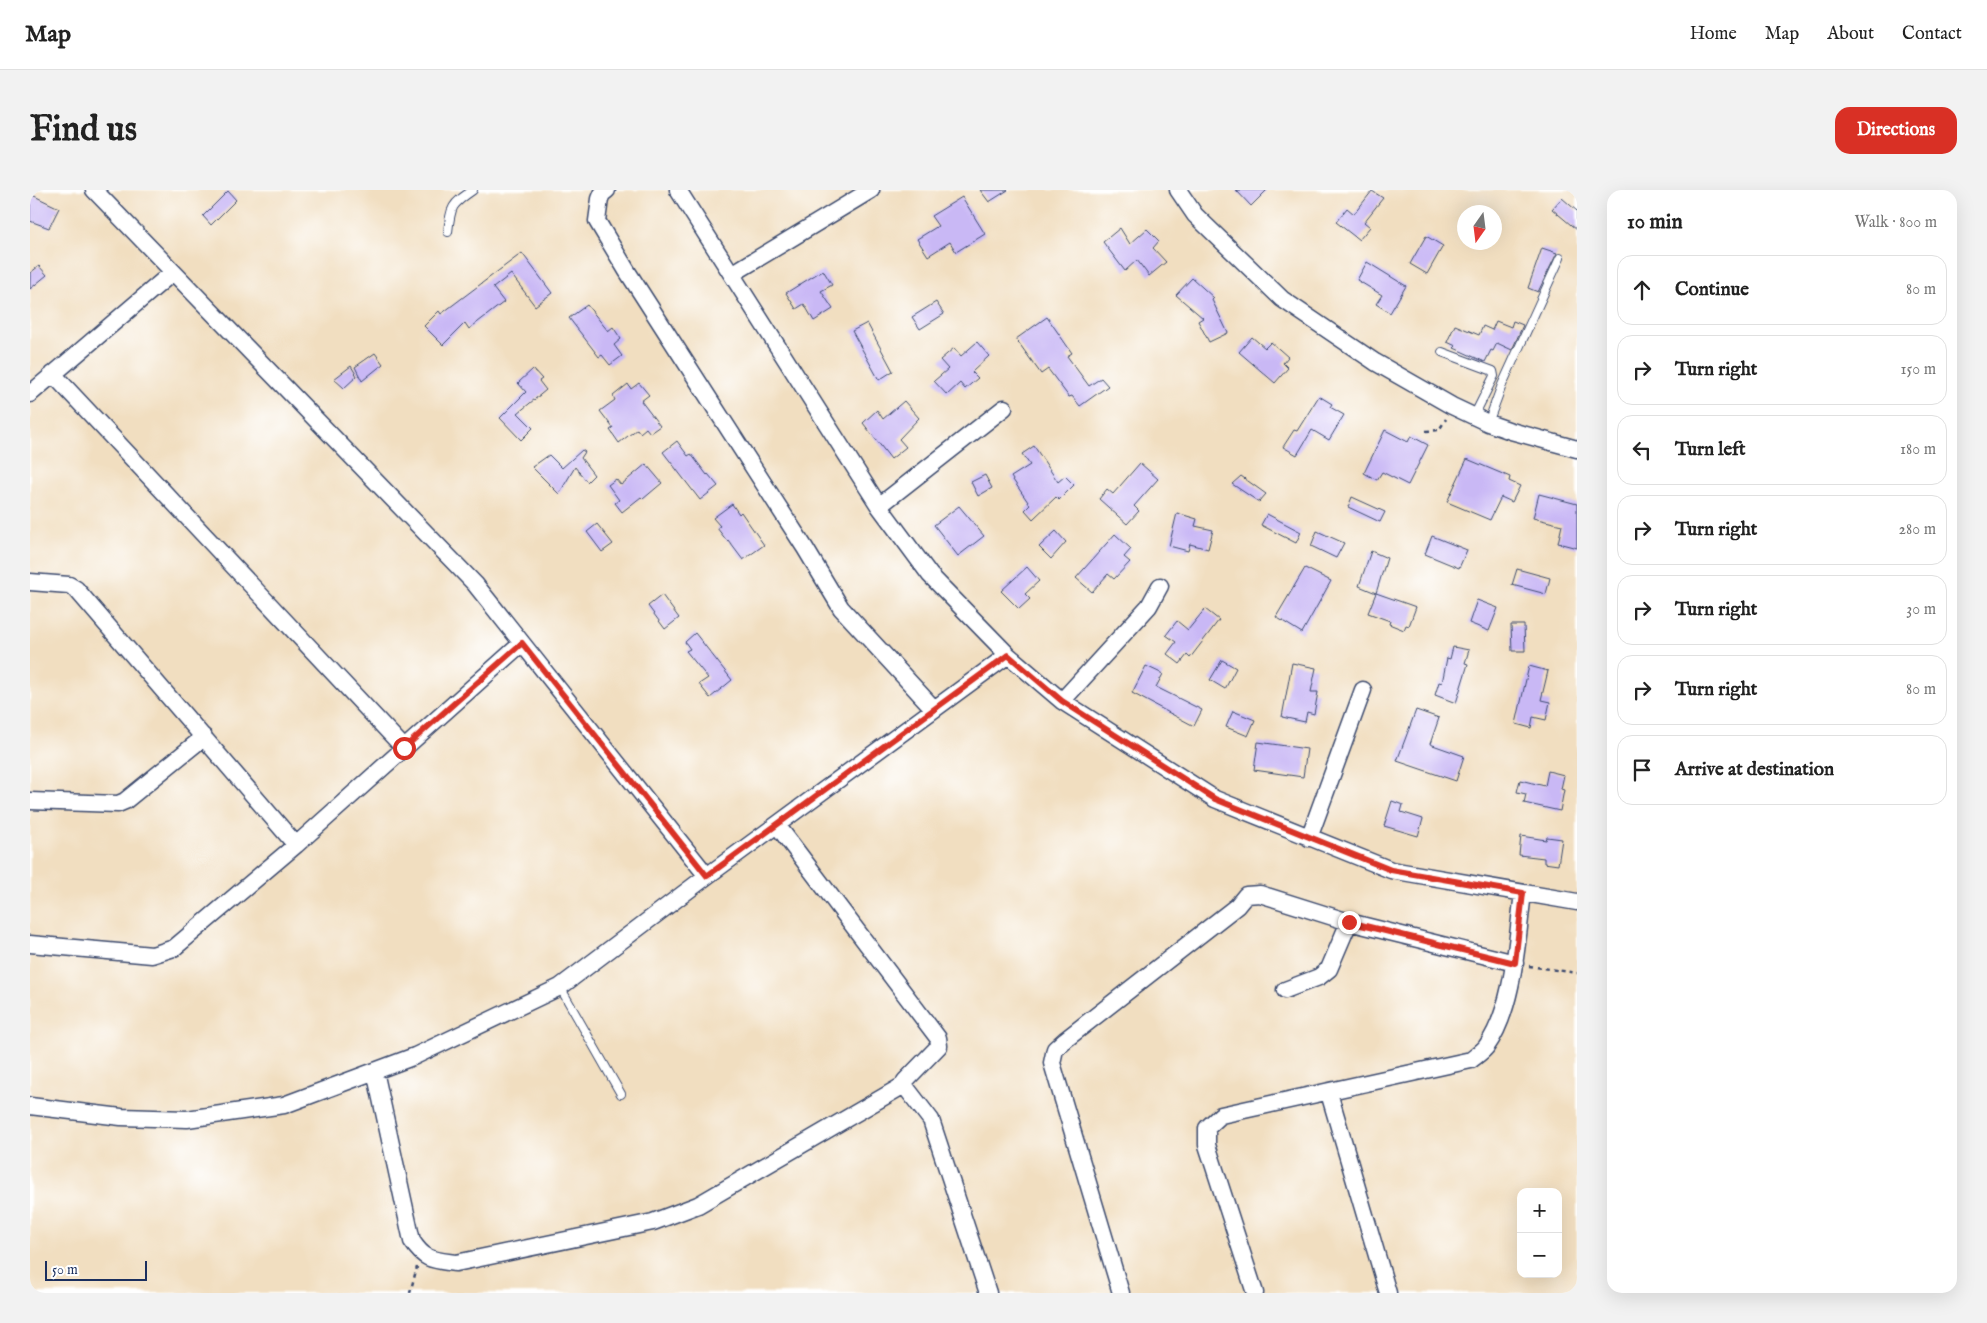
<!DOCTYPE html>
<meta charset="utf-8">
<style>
body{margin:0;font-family:"IM FELL English",serif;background:#f2f2f2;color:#222}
.controls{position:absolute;right:15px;bottom:15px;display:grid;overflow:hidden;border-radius:10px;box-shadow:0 5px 20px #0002}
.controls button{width:45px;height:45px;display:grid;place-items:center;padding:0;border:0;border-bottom:1px solid #e0e0e0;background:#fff;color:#222;font:25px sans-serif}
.compass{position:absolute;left:1427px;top:15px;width:45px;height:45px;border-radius:50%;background:#fff;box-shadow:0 5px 20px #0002;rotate:194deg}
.scale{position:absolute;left:15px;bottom:12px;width:102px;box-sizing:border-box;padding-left:5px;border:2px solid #1b2f5e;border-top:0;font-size:14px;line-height:18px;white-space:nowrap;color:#1b2f5e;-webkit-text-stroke:4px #fff;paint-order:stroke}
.stop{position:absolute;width:15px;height:15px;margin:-11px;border:4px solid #d93025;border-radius:50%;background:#fff}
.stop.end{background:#d93025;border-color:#fff;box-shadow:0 1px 5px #0008}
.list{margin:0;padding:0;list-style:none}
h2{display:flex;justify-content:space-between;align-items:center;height:65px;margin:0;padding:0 20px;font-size:21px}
h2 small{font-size:16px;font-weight:400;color:#767676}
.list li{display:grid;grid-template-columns:32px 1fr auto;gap:15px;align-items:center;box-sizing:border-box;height:70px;margin:0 10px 10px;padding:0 10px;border:1px solid #e0e0e0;border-radius:15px}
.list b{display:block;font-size:19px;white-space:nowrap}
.list em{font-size:16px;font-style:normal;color:#767676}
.icon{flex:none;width:28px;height:28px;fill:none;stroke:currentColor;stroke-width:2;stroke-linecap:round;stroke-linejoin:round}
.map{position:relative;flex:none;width:1547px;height:1103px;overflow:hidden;border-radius:15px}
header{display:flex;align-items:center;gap:30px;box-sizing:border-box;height:70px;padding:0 25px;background:#fff;border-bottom:1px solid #e0e0e0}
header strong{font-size:24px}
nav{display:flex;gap:28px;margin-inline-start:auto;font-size:18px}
.intro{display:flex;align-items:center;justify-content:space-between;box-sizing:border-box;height:120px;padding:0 30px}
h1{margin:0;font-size:35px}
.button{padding:12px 22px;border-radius:15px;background:#d93025;color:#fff;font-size:18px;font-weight:700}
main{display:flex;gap:30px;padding:0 30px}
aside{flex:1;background:#fff;border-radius:15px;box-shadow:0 5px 20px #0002}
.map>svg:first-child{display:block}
</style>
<header>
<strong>Map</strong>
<nav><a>Home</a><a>Map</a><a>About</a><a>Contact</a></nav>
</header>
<div class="intro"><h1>Find us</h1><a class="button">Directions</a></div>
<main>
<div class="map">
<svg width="1547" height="1103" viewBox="0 0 1547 1103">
<rect width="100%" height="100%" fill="#fff"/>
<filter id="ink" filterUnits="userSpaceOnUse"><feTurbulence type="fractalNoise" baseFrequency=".02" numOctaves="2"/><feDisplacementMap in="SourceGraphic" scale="10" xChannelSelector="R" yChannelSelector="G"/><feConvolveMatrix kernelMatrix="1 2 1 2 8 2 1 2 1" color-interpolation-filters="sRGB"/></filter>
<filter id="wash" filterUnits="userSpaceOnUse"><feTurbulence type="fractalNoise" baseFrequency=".0096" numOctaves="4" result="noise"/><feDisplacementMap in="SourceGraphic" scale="20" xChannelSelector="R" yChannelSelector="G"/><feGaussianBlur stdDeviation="1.12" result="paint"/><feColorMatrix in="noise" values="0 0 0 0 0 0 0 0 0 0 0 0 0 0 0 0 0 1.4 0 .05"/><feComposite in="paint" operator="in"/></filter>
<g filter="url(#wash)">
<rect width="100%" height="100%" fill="#f1dec0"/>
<g id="blocks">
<path fill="#c9b8f5" d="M 950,0 L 978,0 L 959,12 Z
M 1206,0 L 1237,0 L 1221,16 Z
M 198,1 L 206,10 L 181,35 L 173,26 Z
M 1342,1 L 1353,8 L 1334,32 L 1340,37 L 1329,50 L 1306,32 L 1317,18 L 1324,24 Z
M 0,4 L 29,18 L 19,38 L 0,31 Z
M 932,7 L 955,44 L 926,62 L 920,52 L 898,66 L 887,49 L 908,36 L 901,26 Z
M 1532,8 L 1547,21 L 1547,40 L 1522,19 Z
M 1090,38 L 1100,54 L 1117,39 L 1129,51 L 1123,58 L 1136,72 L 1119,86 L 1107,70 L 1095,81 L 1073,52 Z
M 1396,46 L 1413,56 L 1397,84 L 1380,74 Z
M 1512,58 L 1527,63 L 1508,102 L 1498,98 Z
M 492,63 L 522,103 L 505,116 L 481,84 L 463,98 L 474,112 L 439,139 L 435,133 L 413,155 L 394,136 L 409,121 L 411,124 Z
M 1337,72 L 1376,96 L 1360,123 L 1346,114 L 1352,105 L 1327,90 Z
M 9,76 L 17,85 L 0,99 L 0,83 Z
M 793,80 L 802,95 L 791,101 L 803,119 L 784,131 L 774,114 L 766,119 L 756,103 Z
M 1162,88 L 1184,108 L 1182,110 L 1198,143 L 1179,152 L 1168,131 L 1173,128 L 1146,105 Z
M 906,112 L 914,124 L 890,139 L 882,127 Z
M 557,115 L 578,141 L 583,137 L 591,149 L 584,155 L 592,166 L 580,175 L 572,165 L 569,167 L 539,128 Z
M 1017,127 L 1042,163 L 1037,166 L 1059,196 L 1071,188 L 1078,196 L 1050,216 L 1042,206 L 1039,207 L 1018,179 L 1011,184 L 986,149 Z
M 1466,131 L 1481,137 L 1483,131 L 1493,135 L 1482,160 L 1467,153 L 1463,161 L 1461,160 L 1455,172 L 1424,158 L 1426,156 L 1417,152 L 1425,135 L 1449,145 L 1453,136 L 1462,140 Z
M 837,133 L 863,181 L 849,190 L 822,141 Z
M 1222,147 L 1235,158 L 1241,152 L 1258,167 L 1253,173 L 1258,178 L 1245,193 L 1209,162 Z
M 947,152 L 959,166 L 942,182 L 948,188 L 935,199 L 930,193 L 917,205 L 904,191 L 918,179 L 910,170 L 924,158 L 931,166 Z
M 345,163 L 353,174 L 332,191 L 325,177 Z
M 321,176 L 327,186 L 314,198 L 304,189 Z
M 503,179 L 512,189 L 509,191 L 516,200 L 488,223 L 503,238 L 491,250 L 470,228 L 496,202 L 488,193 Z
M 609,193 L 619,205 L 611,211 L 630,236 L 620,243 L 616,238 L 610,243 L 607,239 L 589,253 L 580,240 L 583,238 L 570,221 L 585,210 L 583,206 L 598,194 L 601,199 Z
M 1289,206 L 1302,214 L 1300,217 L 1314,225 L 1299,250 L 1282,240 L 1267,265 L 1253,257 L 1264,240 L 1267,241 Z
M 874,211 L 889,228 L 869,249 L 876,257 L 861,269 L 833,233 L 847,220 L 853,229 Z
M 1355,240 L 1378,252 L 1381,246 L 1398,255 L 1378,295 L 1352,282 L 1347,290 L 1334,283 Z
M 647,251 L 658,266 L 661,264 L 677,285 L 678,284 L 688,296 L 670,310 L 633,262 Z
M 1004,256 L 1028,292 L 1035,286 L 1044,295 L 1029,310 L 1026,307 L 1003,329 L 995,320 L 1000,315 L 981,287 L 1000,275 L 992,264 Z
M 552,260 L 555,262 L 551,268 L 564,285 L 557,292 L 545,277 L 529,304 L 502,277 L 519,265 L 532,278 Z
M 1437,269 L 1480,287 L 1479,291 L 1490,296 L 1482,312 L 1471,307 L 1460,330 L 1417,312 Z
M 1110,273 L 1128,289 L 1104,316 L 1109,321 L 1097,334 L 1069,309 L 1077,299 L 1083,304 Z
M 616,274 L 632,293 L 613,309 L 611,307 L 592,322 L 585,313 L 589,310 L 578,295 L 586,289 L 591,295 Z
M 955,285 L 962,298 L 948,306 L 941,292 Z
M 1211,286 L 1236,304 L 1229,312 L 1202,294 Z
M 1509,304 L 1547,314 L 1547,358 L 1528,353 L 1532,335 L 1503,328 Z
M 1322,307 L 1355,322 L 1350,332 L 1318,317 Z
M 702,314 L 709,324 L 711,322 L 734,355 L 713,370 L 698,350 L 697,351 L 687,338 L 690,336 L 683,328 Z
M 929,316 L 954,346 L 928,366 L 904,335 Z
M 1147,323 L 1167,329 L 1165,336 L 1183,340 L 1178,359 L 1160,354 L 1158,361 L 1139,356 Z
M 1237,324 L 1271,342 L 1266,353 L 1231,335 Z
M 567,334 L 583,354 L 572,362 L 557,342 Z
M 1026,341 L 1036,352 L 1021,369 L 1009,357 Z
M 1287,341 L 1314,353 L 1306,368 L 1281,356 Z
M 1085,344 L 1101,359 L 1094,367 L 1100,372 L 1084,389 L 1078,384 L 1062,402 L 1046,388 Z
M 1402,346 L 1437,360 L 1429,378 L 1395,364 Z
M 1341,361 L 1357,368 L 1346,403 L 1329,396 Z
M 997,377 L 1009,391 L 995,404 L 1000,409 L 989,419 L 971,401 Z
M 1275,378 L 1301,391 L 1272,443 L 1246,427 Z
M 1487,379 L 1520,388 L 1516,404 L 1482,395 Z
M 1346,403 L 1386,417 L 1379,436 L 1376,435 L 1374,440 L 1359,434 L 1360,431 L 1338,423 Z
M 632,405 L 649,428 L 635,439 L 618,416 Z
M 1447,410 L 1468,418 L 1459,441 L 1439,433 Z
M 1175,419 L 1189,430 L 1160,468 L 1157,465 L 1150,474 L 1137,464 L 1146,452 L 1136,445 L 1147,431 L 1158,440 Z
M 1481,435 L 1494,435 L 1495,461 L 1482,461 Z
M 665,443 L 702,490 L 680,508 L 669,494 L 678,488 L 656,461 L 660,459 L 655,452 Z
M 1423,457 L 1439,460 L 1435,473 L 1438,474 L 1426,513 L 1405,505 L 1409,492 L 1412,493 L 1417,468 L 1420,469 Z
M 1192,470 L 1206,478 L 1195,499 L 1180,490 Z
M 1262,473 L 1286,478 L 1281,502 L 1288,502 L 1284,524 L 1277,522 L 1275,532 L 1252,527 Z
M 1116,476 L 1133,484 L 1126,497 L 1172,520 L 1164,536 L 1102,503 Z
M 1499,476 L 1518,481 L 1511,510 L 1520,512 L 1516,530 L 1503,527 L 1501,538 L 1486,534 Z
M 1386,520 L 1409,528 L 1400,554 L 1434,566 L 1426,591 L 1367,571 Z
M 1203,521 L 1225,530 L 1218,546 L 1196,537 Z
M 1228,552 L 1277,559 L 1273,587 L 1224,580 Z
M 1518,581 L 1534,585 L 1531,599 L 1534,600 L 1530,621 L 1494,613 L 1496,604 L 1487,602 L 1490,590 L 1515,596 Z
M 1362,611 L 1373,615 L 1371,622 L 1393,629 L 1388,646 L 1354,636 Z
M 1491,646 L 1516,650 L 1517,647 L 1532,649 L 1528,675 L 1514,673 L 1514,668 L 1489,665 Z"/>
</g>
</g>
<g filter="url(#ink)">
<use href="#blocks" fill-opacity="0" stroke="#3b496d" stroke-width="1"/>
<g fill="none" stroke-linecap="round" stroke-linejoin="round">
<defs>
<path id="service" d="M 418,42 C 421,16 421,15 443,0
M 1412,162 L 1463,181 L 1464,186 L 1444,226
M 1458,233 L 1472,195 L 1530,68
M 530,797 L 591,904"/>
<path id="minor" d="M 64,0 L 445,394 L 677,686
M 577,0 L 572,4 L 570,9 L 567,31 L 597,81 L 775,358 L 811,418 L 904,519
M 648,0 L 849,316 L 900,385 L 978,465 L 1032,511 L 1185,609 L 1361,680 L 1547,712
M 1148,0 L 1165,25 L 1252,109 L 1345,172 L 1422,216 L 1458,233 L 1481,241 L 1547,259
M 702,84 L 841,0
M 23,184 L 374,558
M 0,204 L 143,82
M 849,316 L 974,218
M 0,392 L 39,395 L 46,399 L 266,655
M 1032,511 L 1119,416 L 1130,396
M 0,611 L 88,614 L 95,611 L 174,547
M 747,635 L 908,848 L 909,856 L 875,891 L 874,895 L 901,930 L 958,1103
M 1279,648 L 1333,500
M 0,754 L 122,765 L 144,758 L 266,655 L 492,453
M 1255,800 L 1289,787 L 1299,779 L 1319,732
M 345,881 L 382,1051 C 395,1071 403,1070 426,1073 L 623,1032 L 668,1015 L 874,895
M 1299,903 L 1358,1103
M 0,916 L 91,927 L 157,929 L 254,915 L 385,866 L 530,797 L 677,686 L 978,465
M 1091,1103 L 1022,873 L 1025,859 L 1035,850 L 1207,716 L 1216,705 L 1230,704 L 1319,732 L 1485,773
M 1225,1103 L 1177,955 L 1177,938 L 1191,925 L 1441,870 C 1446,866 1452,862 1456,857 C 1484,819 1487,748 1493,703"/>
</defs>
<use href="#service" stroke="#3b496d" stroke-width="10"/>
<use href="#minor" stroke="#3b496d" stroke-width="19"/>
<path stroke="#3b496d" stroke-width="2.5" stroke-dasharray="4 4" stroke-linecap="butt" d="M 1396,241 L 1409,240 L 1416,229
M 1499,776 L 1547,783
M 380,1103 L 387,1077"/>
<use href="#service" stroke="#fff" stroke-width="8"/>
<use href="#minor" stroke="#fff" stroke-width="16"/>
</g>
</g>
<g fill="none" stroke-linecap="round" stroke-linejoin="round" filter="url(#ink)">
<path stroke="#d93025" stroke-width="6" d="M 374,558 L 492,453 L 677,686 L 978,465 L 1032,511 L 1185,609 L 1361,680 L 1493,703 L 1485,773 L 1319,732"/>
</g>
</svg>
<div class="controls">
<button>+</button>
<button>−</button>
</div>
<svg class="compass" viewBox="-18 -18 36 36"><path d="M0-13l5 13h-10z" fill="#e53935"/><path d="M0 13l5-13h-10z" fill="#767676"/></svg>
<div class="scale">50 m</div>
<div class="stop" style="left:374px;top:558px"></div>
<div class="stop end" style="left:1319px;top:732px"></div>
</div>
<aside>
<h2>10 min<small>Walk · 800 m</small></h2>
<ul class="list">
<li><svg class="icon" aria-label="ahead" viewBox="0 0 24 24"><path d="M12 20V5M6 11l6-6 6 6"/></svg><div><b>Continue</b></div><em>80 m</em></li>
<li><svg class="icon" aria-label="right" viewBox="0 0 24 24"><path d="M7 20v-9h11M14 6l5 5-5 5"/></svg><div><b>Turn right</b></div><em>150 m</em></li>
<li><svg class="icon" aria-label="left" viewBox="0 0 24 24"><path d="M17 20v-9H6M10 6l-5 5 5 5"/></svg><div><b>Turn left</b></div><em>180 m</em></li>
<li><svg class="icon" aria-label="right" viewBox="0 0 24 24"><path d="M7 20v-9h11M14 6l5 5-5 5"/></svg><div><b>Turn right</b></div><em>280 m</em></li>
<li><svg class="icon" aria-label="right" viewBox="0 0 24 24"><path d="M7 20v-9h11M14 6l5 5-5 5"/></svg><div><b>Turn right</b></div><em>30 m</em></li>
<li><svg class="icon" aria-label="right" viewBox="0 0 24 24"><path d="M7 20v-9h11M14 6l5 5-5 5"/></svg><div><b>Turn right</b></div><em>80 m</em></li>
<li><svg class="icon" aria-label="arrive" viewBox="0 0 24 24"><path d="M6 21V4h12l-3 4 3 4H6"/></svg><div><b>Arrive at destination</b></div></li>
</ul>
</aside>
</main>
